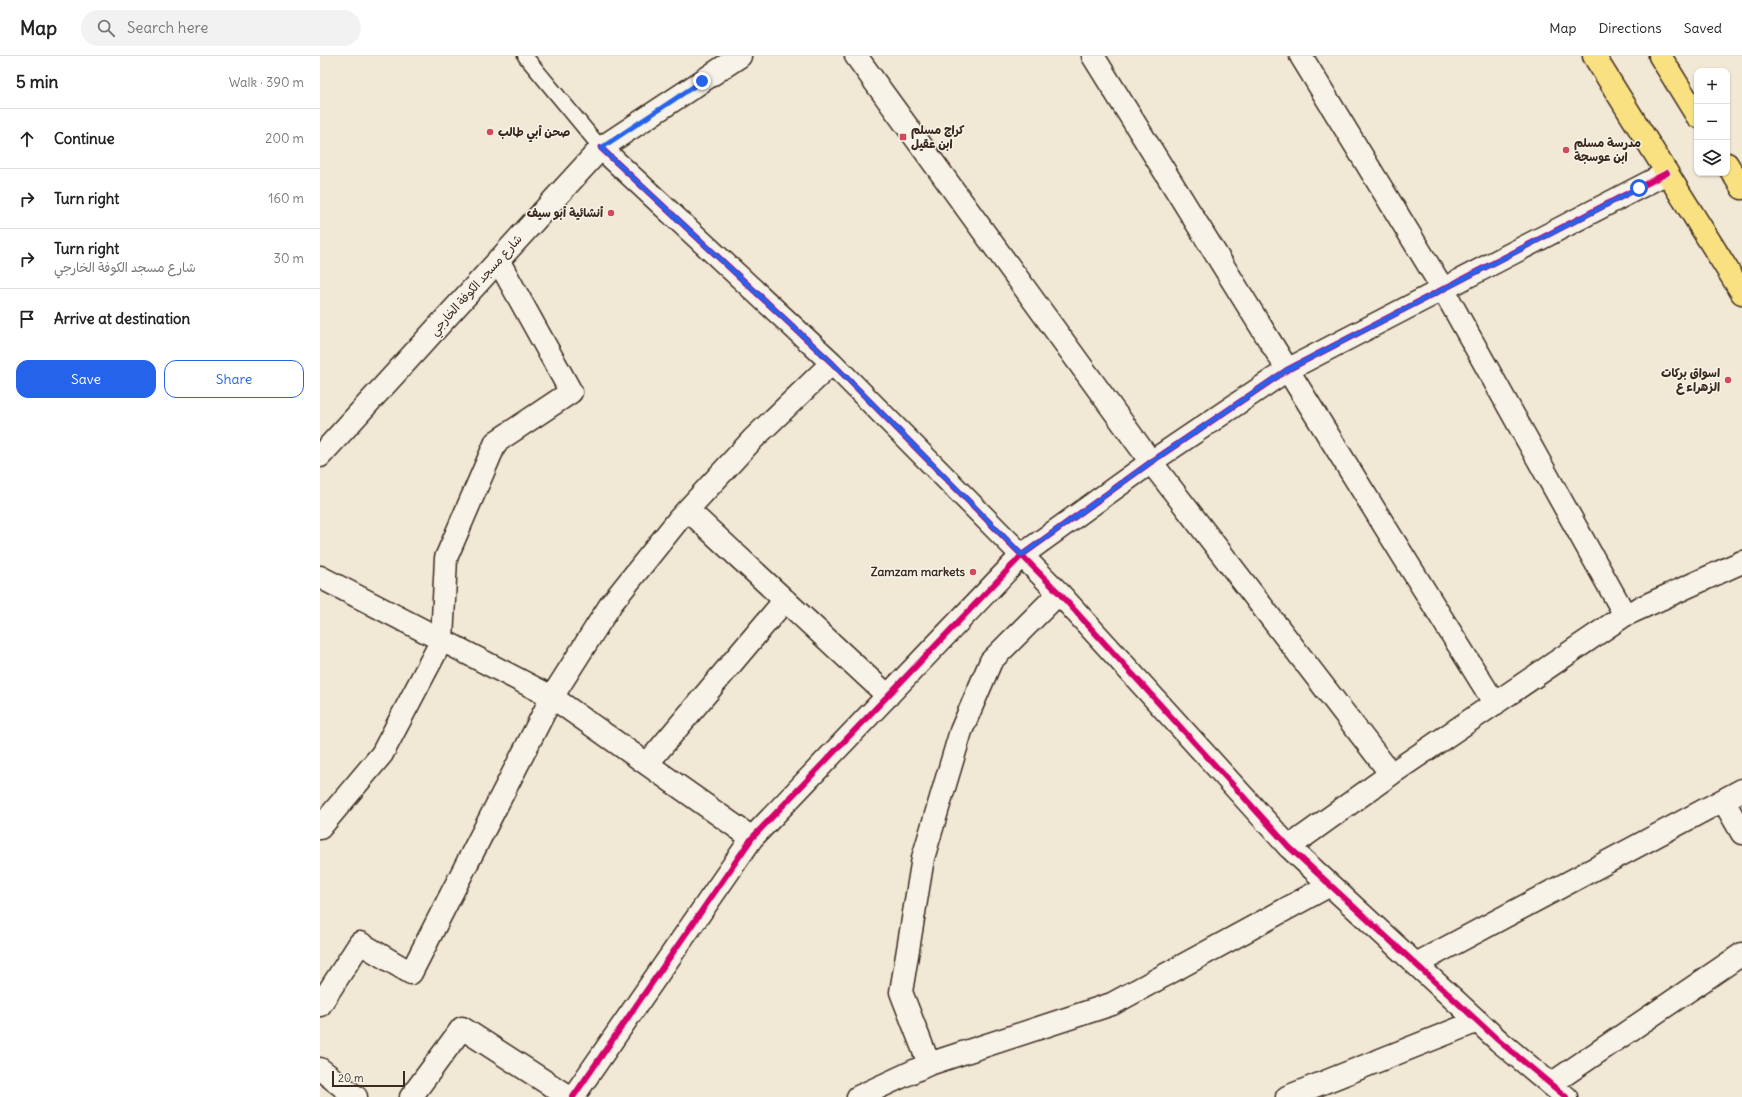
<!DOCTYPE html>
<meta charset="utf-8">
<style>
body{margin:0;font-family:Delius,"Playpen Sans Arabic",sans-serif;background:#f2f2f2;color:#222}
.controls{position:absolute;right:12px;top:12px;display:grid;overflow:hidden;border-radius:8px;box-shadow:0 1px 3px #0004}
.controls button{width:36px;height:36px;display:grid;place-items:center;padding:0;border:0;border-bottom:1px solid #e0e0e0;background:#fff;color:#222;font:20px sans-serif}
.scale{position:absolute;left:12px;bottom:10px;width:73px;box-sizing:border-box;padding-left:4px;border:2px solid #3b2a1e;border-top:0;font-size:11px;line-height:14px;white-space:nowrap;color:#3b2a1e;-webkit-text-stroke:3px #f7f3e8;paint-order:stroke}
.stop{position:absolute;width:12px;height:12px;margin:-9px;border:3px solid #2563eb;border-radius:50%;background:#fff}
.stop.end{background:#2563eb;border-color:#fff;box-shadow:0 1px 4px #0008}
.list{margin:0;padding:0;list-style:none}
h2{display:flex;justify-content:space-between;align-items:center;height:52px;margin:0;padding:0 16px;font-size:17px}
h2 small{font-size:13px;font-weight:400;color:#767676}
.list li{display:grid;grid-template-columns:26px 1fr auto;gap:12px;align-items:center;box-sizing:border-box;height:60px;padding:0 16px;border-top:1px solid #e0e0e0}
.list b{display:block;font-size:15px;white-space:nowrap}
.list p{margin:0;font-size:13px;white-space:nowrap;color:#767676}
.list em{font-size:13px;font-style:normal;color:#767676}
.actions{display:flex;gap:8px;padding:12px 16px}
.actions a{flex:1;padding:9px 0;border:1px solid #2563eb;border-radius:12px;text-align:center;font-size:14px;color:#2563eb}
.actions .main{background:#2563eb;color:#fff}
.icon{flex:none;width:22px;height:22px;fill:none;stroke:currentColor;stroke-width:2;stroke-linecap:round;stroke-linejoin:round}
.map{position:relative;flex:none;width:1422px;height:1041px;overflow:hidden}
header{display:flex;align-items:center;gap:24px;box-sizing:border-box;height:56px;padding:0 20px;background:#fff;border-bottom:1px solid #e0e0e0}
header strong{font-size:19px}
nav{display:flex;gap:22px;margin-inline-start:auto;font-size:14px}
.search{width:280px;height:36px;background:#f2f2f2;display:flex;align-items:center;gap:10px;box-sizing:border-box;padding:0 14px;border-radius:22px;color:#767676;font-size:15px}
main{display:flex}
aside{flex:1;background:#fff}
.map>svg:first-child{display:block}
</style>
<header>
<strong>Map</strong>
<div class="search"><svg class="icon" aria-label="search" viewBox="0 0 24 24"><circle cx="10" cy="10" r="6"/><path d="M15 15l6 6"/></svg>Search here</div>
<nav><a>Map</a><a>Directions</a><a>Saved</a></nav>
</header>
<main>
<aside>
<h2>5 min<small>Walk · 390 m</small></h2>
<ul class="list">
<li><svg class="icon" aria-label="ahead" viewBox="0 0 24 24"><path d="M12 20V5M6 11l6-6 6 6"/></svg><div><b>Continue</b></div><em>200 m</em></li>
<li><svg class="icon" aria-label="right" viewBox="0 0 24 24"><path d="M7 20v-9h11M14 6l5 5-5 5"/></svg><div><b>Turn right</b></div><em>160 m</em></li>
<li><svg class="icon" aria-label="right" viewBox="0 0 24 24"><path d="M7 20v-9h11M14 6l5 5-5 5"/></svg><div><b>Turn right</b><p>شارع مسجد الكوفة الخارجي</p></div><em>30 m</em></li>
<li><svg class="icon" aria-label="arrive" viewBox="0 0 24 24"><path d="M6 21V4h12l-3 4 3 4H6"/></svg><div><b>Arrive at destination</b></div></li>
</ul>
<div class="actions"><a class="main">Save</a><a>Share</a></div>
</aside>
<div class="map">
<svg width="1422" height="1041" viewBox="0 0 1422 1041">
<rect width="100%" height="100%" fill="#f2e8d6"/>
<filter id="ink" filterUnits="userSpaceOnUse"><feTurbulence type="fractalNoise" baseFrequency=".025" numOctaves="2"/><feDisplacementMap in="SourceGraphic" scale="8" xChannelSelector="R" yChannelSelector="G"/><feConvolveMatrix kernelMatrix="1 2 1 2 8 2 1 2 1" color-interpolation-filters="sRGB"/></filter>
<g filter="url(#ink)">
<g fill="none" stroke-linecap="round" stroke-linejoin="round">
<defs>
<path id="service" d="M 205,0 L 281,92"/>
<path id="minor" d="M 536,0 L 831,406 L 1071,718
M 773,0 L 1175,648
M 981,0 L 1123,233 L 1305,559
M 281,92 L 512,307 L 739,537 L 969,791 L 1179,985 L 1246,1041
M 0,400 L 281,92 L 420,0
M 368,454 L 568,640
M 0,521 L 232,641 L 432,782
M 327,708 L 465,544
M 1403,744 L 1422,777
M 0,772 L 62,698 L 122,584 L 126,502 L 176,386 L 251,336 L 178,204
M 969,791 L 1071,718 L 1305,559 L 1422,506
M 1096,908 L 1422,734
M 0,949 L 40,887 L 91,917 L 232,641 L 291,548 L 359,463 L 433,383 L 512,307
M 609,1008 L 581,936 L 603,802 L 641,675 L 671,605 L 739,537
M 0,1013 L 36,1041
M 1231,1028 L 1422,898
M 91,1041 L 142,972 L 249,1041
M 253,1041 L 432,782 L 702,499 L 831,406 L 967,314 L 1347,117
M 538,1041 L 609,1008 L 792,948 L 1010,829
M 967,1041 L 1158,965"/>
<path id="primary" d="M 1274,0 L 1422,237
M 1340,0 L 1377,60
M 1407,108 L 1422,132"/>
</defs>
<use href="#service" stroke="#3b2a1e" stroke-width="17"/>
<use href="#minor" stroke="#3b2a1e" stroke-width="25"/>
<use href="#primary" stroke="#3b2a1e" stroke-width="25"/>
<use href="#service" stroke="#f7f3e8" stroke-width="14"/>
<use href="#minor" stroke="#f7f3e8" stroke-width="22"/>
<use href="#primary" stroke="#f9e181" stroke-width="22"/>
<defs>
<path id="cycleway" d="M 281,92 L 512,307 L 739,537 L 969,791 L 1179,985 L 1246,1041
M 253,1041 L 432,782 L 702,499 L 831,406 L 967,314 L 1347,117"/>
</defs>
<use href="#cycleway" stroke="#f7f3e8" stroke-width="8"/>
<use href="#cycleway" stroke="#d6006c" stroke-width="6"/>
</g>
</g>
<g fill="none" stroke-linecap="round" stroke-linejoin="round" filter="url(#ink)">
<path stroke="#2563eb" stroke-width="5" d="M 382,25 L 281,92 L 512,307 L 702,499 L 831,406 L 967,314 L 1319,132"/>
</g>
<g fill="#d1495b" stroke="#f7f3e8" stroke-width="1.5">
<circle cx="170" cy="76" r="4"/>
<rect x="579" y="77" width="8" height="8" rx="2"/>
<circle cx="1246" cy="94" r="4"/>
<circle cx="291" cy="157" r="4"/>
<circle cx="1408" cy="324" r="4"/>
<circle cx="653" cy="516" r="4"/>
</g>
<g text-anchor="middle" stroke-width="3" stroke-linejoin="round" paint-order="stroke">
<g font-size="12" font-weight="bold" fill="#3b2a1e" stroke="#f7f3e8" text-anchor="start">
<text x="591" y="78">كراج مسلم<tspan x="591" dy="14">ابن عقيل</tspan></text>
<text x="178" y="80">صحن أبي طالب</text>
<text x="1254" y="91">مدرسة مسلم<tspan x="1254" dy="14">ابن عوسجة</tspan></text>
<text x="283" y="161" text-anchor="end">أنشائية أبو سيف</text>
<text x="1400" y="321" text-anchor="end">اسواق بركات<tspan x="1400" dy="14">الزهراء ع</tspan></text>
<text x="645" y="520" text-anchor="end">Zamzam markets</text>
</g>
<g font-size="12" fill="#3b2a1e" stroke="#f7f3e8">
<text transform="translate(156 229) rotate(-48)" y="4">شارع مسجد الكوفة الخارجي</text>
</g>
</g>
</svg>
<div class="controls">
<button>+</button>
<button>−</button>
<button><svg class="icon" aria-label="layers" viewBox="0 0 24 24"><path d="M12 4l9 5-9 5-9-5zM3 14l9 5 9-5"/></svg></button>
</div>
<div class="scale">20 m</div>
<div class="stop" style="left:1319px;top:132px"></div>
<div class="stop end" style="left:382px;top:25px"></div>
</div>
</main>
